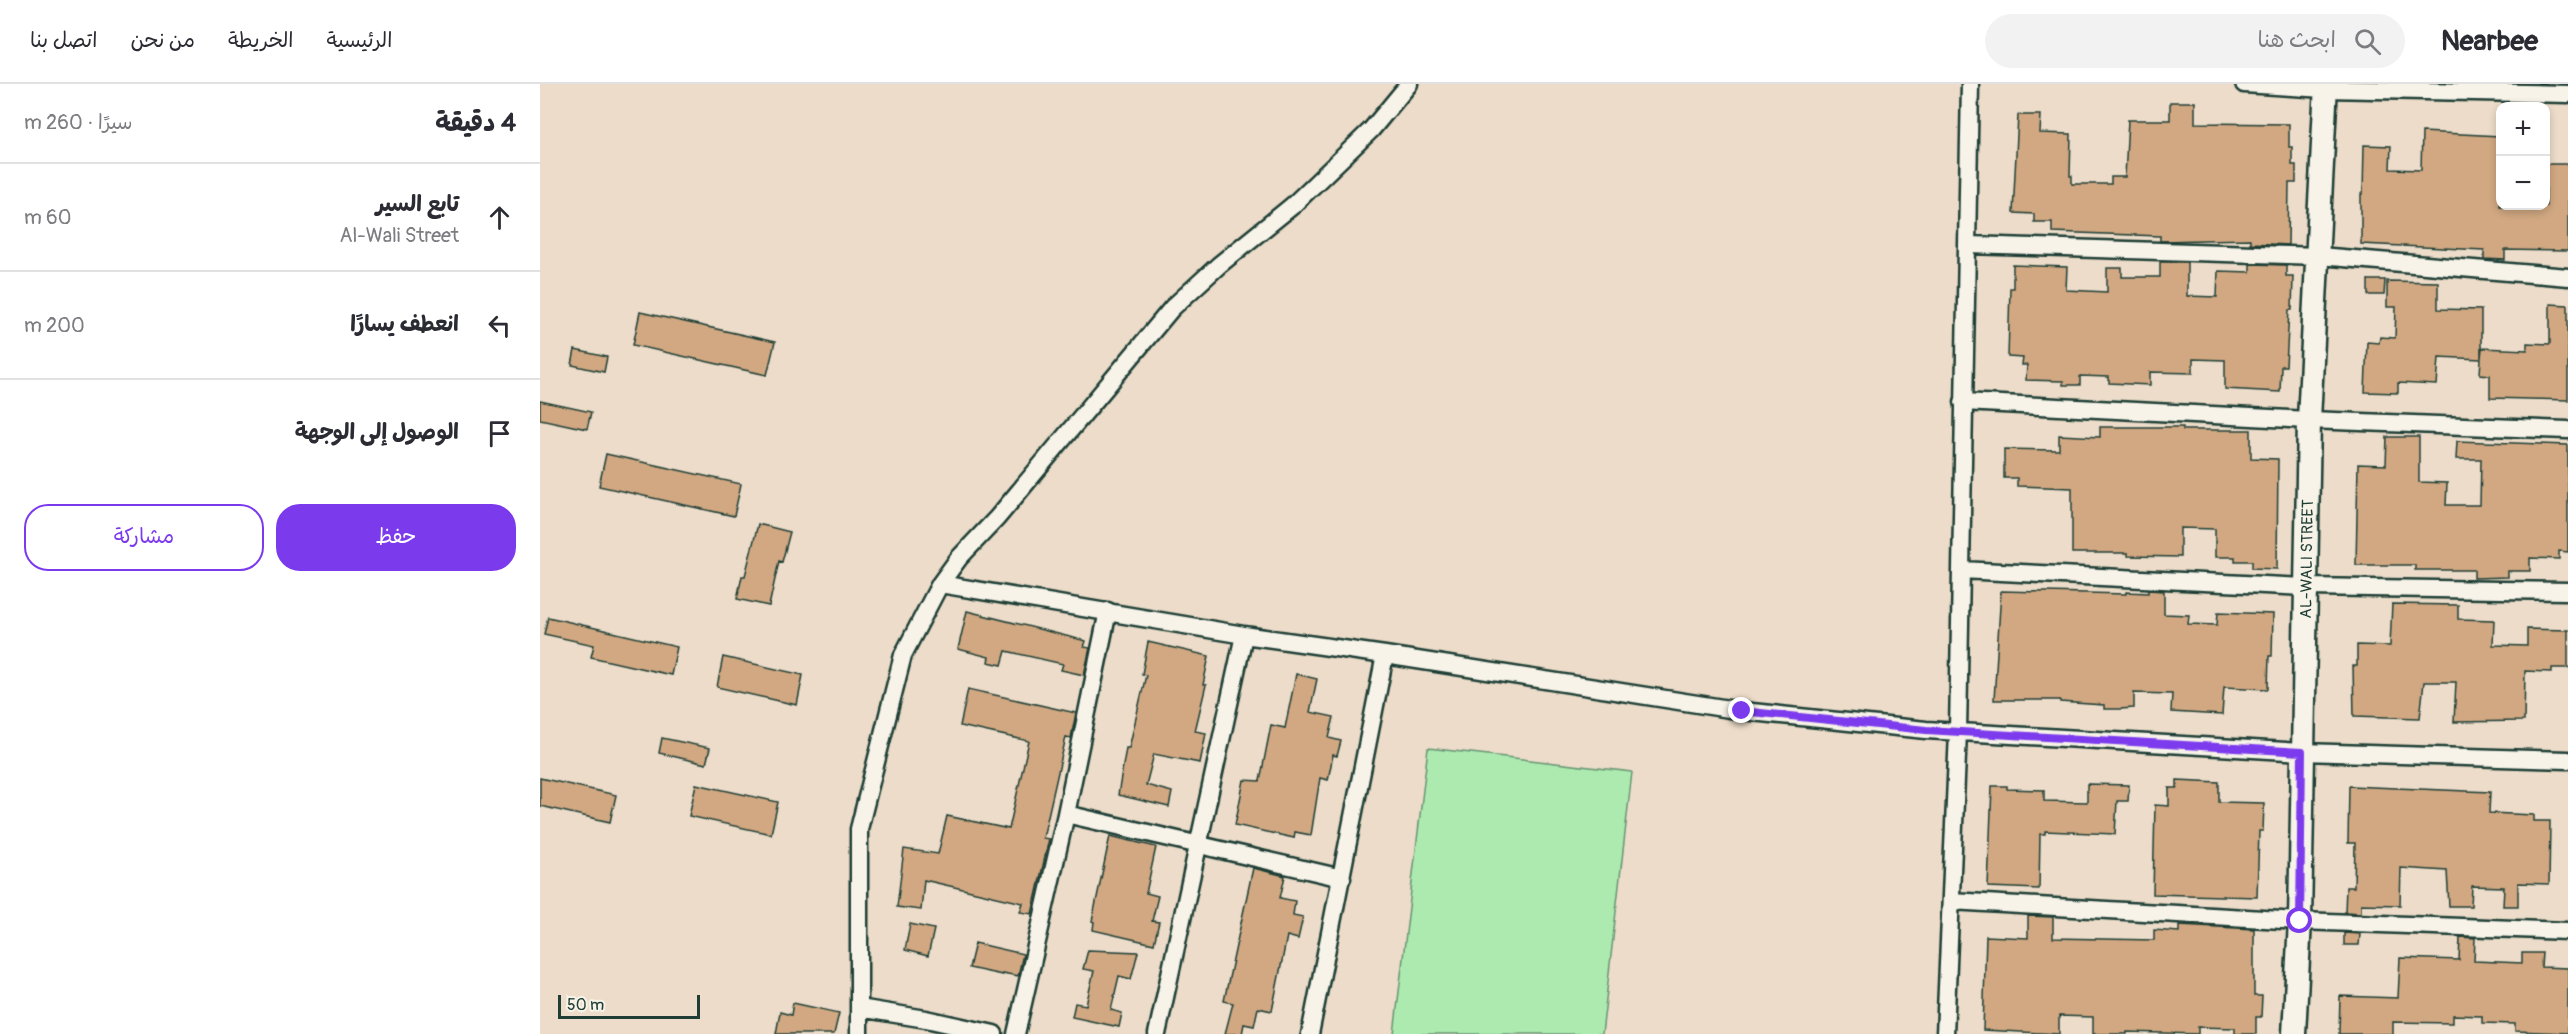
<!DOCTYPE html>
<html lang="ar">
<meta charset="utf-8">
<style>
body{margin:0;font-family:Pangolin,"Playpen Sans Arabic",sans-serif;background:#f2f2f3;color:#2b2b33;direction:rtl}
.controls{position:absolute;right:18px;top:18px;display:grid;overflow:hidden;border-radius:12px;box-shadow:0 3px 9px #0003}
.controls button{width:54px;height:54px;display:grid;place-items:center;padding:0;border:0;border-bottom:2px solid #e1e1e2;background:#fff;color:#2b2b33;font:30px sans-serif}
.scale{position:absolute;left:18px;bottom:15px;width:142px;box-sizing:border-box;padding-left:6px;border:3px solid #1f3d34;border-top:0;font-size:16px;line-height:21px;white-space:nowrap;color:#1f3d34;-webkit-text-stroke:4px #f7f3e8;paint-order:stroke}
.stop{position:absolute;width:18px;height:18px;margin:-14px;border:4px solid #7c3aed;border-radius:50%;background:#fff}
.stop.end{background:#7c3aed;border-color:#fff;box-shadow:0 2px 6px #0008}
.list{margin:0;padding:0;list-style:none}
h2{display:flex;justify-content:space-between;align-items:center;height:78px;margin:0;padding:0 24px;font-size:26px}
h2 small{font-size:20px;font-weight:400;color:#7c7c81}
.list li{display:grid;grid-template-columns:39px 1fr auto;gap:18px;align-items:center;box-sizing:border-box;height:108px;padding:0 24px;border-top:2px solid #e1e1e2}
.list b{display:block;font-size:22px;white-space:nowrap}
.list p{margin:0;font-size:20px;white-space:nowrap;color:#7c7c81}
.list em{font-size:20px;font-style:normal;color:#7c7c81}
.actions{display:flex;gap:12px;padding:18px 24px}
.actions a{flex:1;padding:14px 0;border:2px solid #7c3aed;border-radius:24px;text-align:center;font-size:21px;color:#7c3aed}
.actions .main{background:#7c3aed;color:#fff}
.icon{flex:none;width:33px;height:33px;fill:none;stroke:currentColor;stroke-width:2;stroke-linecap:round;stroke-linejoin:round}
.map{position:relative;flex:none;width:2028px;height:950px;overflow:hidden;direction:ltr}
header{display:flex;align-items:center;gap:36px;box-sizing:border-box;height:84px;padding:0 30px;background:#fff;border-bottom:2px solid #e1e1e2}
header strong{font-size:28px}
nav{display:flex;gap:33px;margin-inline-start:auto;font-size:21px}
.search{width:420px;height:54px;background:#f2f2f3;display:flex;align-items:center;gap:15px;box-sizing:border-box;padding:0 21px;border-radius:33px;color:#7c7c81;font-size:22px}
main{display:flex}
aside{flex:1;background:#fff}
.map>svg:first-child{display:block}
</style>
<header>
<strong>Nearbee</strong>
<div class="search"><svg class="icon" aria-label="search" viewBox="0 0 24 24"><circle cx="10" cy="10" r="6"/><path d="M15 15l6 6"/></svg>ابحث هنا</div>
<nav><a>الرئيسية</a><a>الخريطة</a><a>من نحن</a><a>اتصل بنا</a></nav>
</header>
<main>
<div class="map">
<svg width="2028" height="950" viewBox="0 0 2028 950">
<rect width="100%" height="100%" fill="#ecdcc9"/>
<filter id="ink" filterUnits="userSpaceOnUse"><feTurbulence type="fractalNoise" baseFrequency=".0167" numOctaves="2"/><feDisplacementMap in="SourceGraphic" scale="12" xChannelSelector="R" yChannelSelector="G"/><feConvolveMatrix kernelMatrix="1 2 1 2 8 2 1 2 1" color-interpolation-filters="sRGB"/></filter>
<g filter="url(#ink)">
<path fill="#adeab0" stroke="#669472" stroke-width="1.5" d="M 888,664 L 1092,688 L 1062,950 L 854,950 Z"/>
<path fill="#d1a882" stroke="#1f3d34" stroke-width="1.5" d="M 1630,18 L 1655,18 L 1655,39 L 1749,40 L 1749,63 L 1752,63 L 1752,81 L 1756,81 L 1756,99 L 1749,99 L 1748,161 L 1710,159 L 1710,155 L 1620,157 L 1620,152 L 1512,148 L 1512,138 L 1494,138 L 1494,130 L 1473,129 L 1478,31 L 1501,31 L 1500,49 L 1531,50 L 1530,92 L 1532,92 L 1532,100 L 1571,100 L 1571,93 L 1585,93 L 1588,36 L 1630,36 Z
M 1882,48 L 1960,52 L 1960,122 L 2006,122 L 2006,80 L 2028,80 L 2028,167 L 1965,166 L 1965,176 L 1944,175 L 1944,166 L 1821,160 L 1821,110 L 1823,110 L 1824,61 L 1851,62 L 1850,85 L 1881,86 Z
M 1620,178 L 1647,178 L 1647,212 L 1677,213 L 1678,187 L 1710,188 L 1710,180 L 1746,181 L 1746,192 L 1753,192 L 1752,226 L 1749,226 L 1746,282 L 1741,282 L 1740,308 L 1685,305 L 1685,276 L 1653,275 L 1653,289 L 1610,288 L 1610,301 L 1569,299 L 1569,293 L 1540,292 L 1540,301 L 1523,301 L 1523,297 L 1486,296 L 1487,281 L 1482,281 L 1483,274 L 1468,273 L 1470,204 L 1473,204 L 1473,181 L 1527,183 L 1526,206 L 1567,208 L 1567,184 L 1582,184 L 1582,193 L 1620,193 Z
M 1828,196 L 1845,196 L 1844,211 L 1828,211 Z
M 1847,197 L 1898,198 L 1898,225 L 1941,226 L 1941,274 L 1942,264 L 1987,266 L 1987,259 L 2010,260 L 2010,220 L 2028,221 L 2028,316 L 1950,314 L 1950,291 L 1940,290 L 1941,275 L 1899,273 L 1897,301 L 1858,299 L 1858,309 L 1825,308 L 1827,258 L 1839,259 L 1840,253 L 1855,254 L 1856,223 L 1847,223 Z
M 100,228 L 235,258 L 227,291 L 93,261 Z
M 35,266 L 67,273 L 64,288 L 32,281 Z
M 0,317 L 51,328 L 47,345 L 0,335 Z
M 1560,343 L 1643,343 L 1643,346 L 1711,346 L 1711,374 L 1738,375 L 1737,485 L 1712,484 L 1712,477 L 1695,477 L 1695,473 L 1675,473 L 1675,445 L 1640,444 L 1640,473 L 1588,472 L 1588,469 L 1532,469 L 1532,404 L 1477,402 L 1477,394 L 1464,394 L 1464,365 L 1519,366 L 1519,351 L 1560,353 Z
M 1847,353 L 1879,353 L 1879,398 L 1907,399 L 1906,421 L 1940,421 L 1941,375 L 1916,375 L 1917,357 L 2028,361 L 2028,468 L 2019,467 L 2019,475 L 1990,474 L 1990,487 L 1968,487 L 1968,493 L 1934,494 L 1934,486 L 1875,486 L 1875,481 L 1816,481 L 1818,380 L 1846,381 Z
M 66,370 L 201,400 L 194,432 L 59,402 Z
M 218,440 L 250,448 L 242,478 L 239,477 L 229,522 L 197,515 L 202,492 L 205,492 Z
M 1608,506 L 1624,507 L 1624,530 L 1649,531 L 1648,540 L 1677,541 L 1678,528 L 1733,530 L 1732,572 L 1729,572 L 1728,605 L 1684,603 L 1682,631 L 1631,628 L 1632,610 L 1594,609 L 1594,624 L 1580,625 L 1564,625 L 1564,621 L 1520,618 L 1520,616 L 1454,616 L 1461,507 L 1586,510 L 1586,508 L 1608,509 Z
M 1852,520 L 1918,521 L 1918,535 L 1954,536 L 1953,561 L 1987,562 L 1987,545 L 2028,546 L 2028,584 L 2012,584 L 2012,588 L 1985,587 L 1984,637 L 1914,638 L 1916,598 L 1884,598 L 1880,634 L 1814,632 L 1813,582 L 1817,582 L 1817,561 L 1850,562 Z
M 427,527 L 546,557 L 544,563 L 550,564 L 544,591 L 521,586 L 523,580 L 466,567 L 462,581 L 448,578 L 449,573 L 418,565 Z
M 8,533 L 137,563 L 131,591 L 51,573 L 54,561 L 4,550 Z
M 608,558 L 669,572 L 663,601 L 666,601 L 655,647 L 666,649 L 660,679 L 614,670 L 606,701 L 632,708 L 629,723 L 578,711 L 586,664 L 589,664 L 606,591 L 602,590 Z
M 183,573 L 263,591 L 257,621 L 177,603 Z
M 756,590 L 777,595 L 770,628 L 794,633 L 789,654 L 801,657 L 797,672 L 793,671 L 788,696 L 780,694 L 771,751 L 755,748 L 754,754 L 695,741 L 704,696 L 720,697 L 731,641 L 745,644 Z
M 428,605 L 536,629 L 531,654 L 526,653 L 503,754 L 509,755 L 492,830 L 480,828 L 483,819 L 384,796 L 381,826 L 357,823 L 364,765 L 398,770 L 407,732 L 469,745 L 489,657 L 420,642 Z
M 122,654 L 170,664 L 166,680 L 119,669 Z
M 0,694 L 76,711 L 70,738 L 0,722 Z
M 1637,696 L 1679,698 L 1679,718 L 1724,719 L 1723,747 L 1719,747 L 1717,813 L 1613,810 L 1615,721 L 1629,722 L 1629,704 L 1637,704 Z
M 156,700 L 238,718 L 231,750 L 149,732 Z
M 1547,700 L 1589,701 L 1588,717 L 1577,717 L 1575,750 L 1505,747 L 1505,750 L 1500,750 L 1499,805 L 1448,803 L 1452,702 L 1467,702 L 1467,705 L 1504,706 L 1504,717 L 1547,718 Z
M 1809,702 L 1950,708 L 1949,729 L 1994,731 L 1994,737 L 2010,737 L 2009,800 L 1978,799 L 1978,822 L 1963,822 L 1964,803 L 1932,802 L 1931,822 L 1909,822 L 1907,787 L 1861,784 L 1860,821 L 1821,820 L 1821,829 L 1805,828 L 1806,803 L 1814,803 L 1815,759 L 1808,759 Z
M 570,752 L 616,763 L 606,809 L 618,812 L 612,837 L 619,838 L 614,860 L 553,846 L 554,838 L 552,837 Z
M 713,784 L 745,792 L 740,814 L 755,817 L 753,831 L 763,833 L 758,855 L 747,852 L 732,927 L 718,924 L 714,942 L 704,940 L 702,950 L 685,950 L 693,919 L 684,917 Z
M 1488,832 L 1513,833 L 1513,854 L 1614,856 L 1614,846 L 1639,848 L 1639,841 L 1714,845 L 1714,912 L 1722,912 L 1721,933 L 1716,933 L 1716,950 L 1695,950 L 1695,944 L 1658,943 L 1658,950 L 1587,948 L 1587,950 L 1553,950 L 1553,933 L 1519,932 L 1519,950 L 1443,946 L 1446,852 L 1488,854 Z
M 370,840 L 394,845 L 388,872 L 365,866 Z
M 1804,849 L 1820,850 L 1819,861 L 1804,861 Z
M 1920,853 L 1935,854 L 1934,877 L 1982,879 L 1982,869 L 2002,869 L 2001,883 L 2028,884 L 2028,949 L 1975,947 L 1975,940 L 1942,939 L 1942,932 L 1913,931 L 1913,939 L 1853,938 L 1853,950 L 1799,950 L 1800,912 L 1858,914 L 1860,874 L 1919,876 Z
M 435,859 L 483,870 L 478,892 L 462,889 L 462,891 L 429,884 Z
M 548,866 L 598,868 L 591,895 L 579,892 L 571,926 L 582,929 L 579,943 L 532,933 L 535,919 L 546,921 L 554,887 L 543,885 Z
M 253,919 L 299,929 L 294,950 L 236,950 L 240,928 L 251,931 Z"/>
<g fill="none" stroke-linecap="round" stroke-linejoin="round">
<defs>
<path id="street" d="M 1704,0 L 1785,5 L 2028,10
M 1428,161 L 1779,172 L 2028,193
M 1423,318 L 1769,336 L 2028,346
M 1421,486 L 1766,503 L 2028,507
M 400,500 L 704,551 L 845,571 L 1202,627 L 1386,646 L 1762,668 L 2028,676
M 526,730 L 802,794
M 1411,817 L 1760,837 L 2028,847
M 319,924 L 386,935 L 454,950
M 319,950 L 319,745 L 363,571 L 400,500 L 419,474 L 457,434 L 632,224 L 679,181 L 752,122 L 831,46 L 869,0
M 476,950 L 526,730 L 568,527
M 617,950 L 704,551
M 770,950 L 845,571
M 1405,950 L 1418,648 L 1430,0"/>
<path id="secondary" d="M 1754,950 L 1760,837 L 1769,336 L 1786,0"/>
</defs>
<use href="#street" stroke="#1f3d34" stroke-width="21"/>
<use href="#secondary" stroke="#1f3d34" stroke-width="27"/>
<use href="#street" stroke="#f7f3e8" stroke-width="16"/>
<use href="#secondary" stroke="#f7f3e8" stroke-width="22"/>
</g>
</g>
<g fill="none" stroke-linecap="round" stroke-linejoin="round" filter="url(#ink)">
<path stroke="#7c3aed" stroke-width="8" d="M 1202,627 L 1386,646 L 1762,668 L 1760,837"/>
</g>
<g text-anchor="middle" stroke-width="5" stroke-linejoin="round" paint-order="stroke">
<g font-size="16" fill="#1f3d34" stroke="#f7f3e8">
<text transform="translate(1766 475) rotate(-89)" y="6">AL-WALI STREET</text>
</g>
</g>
</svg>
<div class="controls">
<button>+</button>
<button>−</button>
</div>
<div class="scale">50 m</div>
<div class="stop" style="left:1760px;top:837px"></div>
<div class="stop end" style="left:1202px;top:627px"></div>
</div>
<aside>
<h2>4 دقيقة<small>سيرًا · 260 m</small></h2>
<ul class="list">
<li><svg class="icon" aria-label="ahead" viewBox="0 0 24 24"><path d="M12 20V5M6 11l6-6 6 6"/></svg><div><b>تابع السير</b><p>Al-Wali Street</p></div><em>60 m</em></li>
<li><svg class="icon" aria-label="left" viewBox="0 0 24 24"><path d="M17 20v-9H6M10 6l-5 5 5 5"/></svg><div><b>انعطف يسارًا</b></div><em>200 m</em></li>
<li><svg class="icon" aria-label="arrive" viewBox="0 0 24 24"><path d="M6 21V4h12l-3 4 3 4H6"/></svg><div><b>الوصول إلى الوجهة</b></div></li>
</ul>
<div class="actions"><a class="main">حفظ</a><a>مشاركة</a></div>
</aside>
</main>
